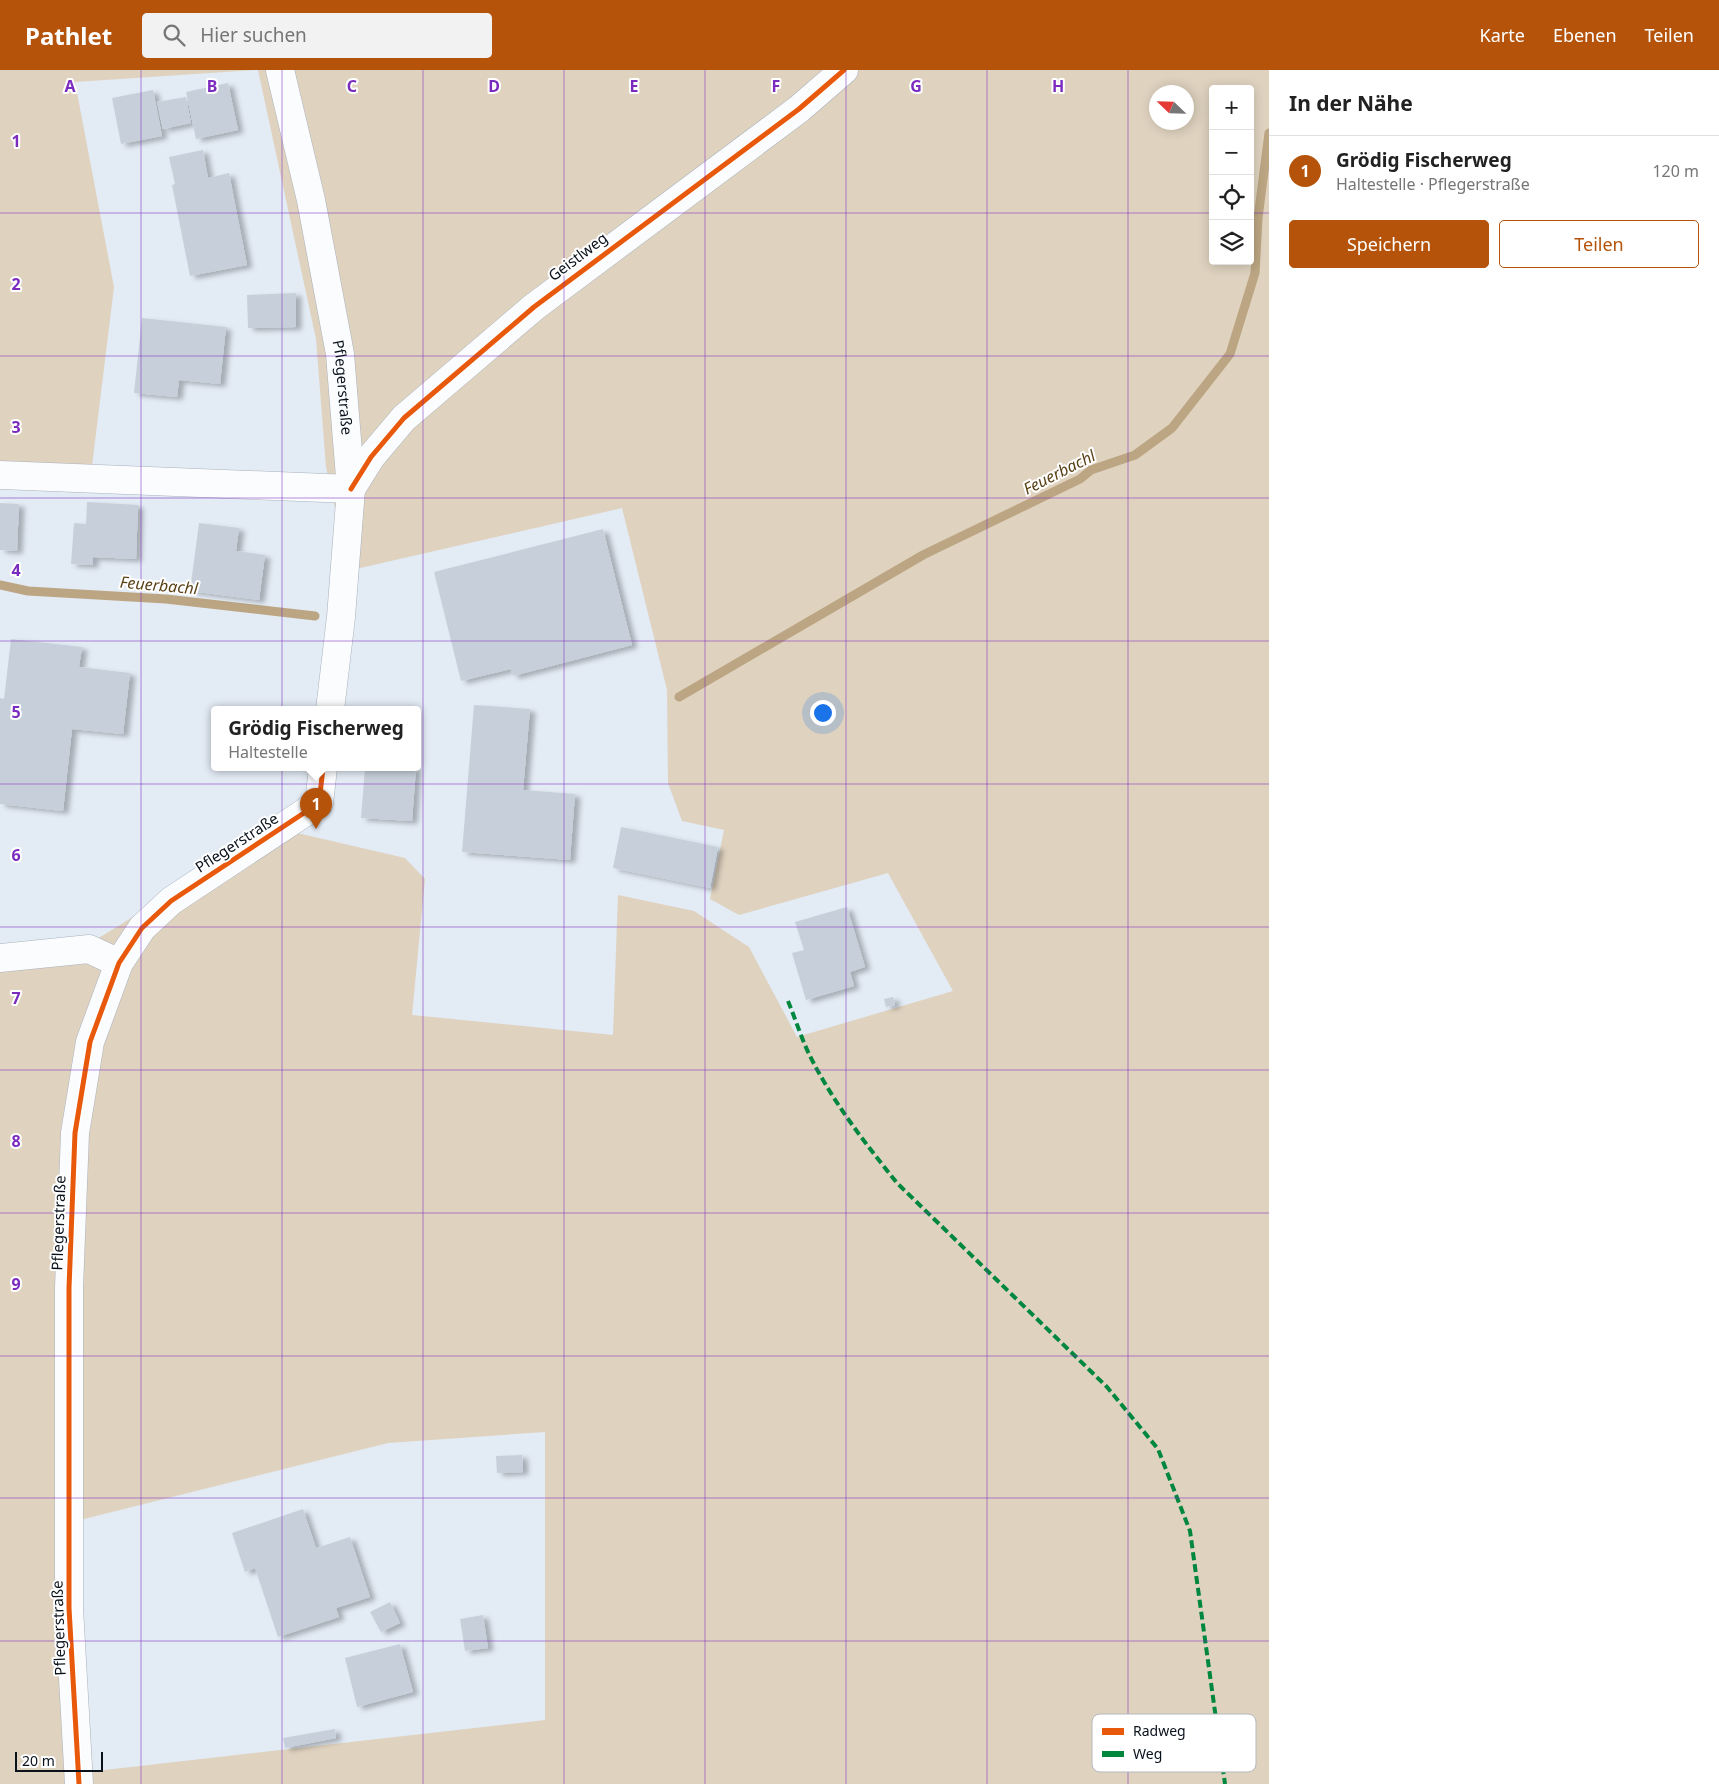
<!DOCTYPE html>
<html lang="de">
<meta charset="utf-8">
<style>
body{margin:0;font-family:"Noto Sans",sans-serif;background:#f2f2f2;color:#222}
.controls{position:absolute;right:15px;top:15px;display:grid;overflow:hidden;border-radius:5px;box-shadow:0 2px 12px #0003}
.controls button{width:45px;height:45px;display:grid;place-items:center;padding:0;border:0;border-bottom:1px solid #e0e0e0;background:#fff;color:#222;font:25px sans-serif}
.compass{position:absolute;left:1149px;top:15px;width:45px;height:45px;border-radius:50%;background:#fff;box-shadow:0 2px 12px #0003;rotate:293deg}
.scale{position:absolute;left:15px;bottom:12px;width:88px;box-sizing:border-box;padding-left:5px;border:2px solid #09111b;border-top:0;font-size:14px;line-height:18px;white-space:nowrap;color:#09111b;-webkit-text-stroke:4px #fff;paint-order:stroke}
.you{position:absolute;left:822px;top:642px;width:18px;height:18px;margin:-12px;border:4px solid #fff;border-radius:50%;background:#1a73e8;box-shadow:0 0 0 8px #1a73e833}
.badge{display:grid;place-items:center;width:32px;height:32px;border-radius:50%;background:#b45309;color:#fff;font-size:16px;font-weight:700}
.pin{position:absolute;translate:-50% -41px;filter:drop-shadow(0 1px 2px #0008)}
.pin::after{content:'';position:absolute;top:26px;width:18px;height:15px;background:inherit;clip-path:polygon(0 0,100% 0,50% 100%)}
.popup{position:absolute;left:211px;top:636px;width:210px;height:65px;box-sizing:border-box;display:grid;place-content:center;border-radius:5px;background:#fff;filter:drop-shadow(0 1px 4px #0005);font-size:16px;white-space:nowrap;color:#767676}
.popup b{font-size:19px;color:#222}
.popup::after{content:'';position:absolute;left:50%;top:100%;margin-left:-10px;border:10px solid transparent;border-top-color:#fff}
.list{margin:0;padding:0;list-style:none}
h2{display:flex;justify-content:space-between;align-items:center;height:65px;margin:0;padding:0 20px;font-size:21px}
h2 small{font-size:16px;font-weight:400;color:#767676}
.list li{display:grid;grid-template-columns:32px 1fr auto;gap:15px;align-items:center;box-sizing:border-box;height:70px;padding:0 20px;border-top:1px solid #e0e0e0}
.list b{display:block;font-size:19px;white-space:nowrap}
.list p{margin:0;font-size:16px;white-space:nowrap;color:#767676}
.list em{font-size:16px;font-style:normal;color:#767676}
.actions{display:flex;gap:10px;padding:15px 20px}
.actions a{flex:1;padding:11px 0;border:1px solid #b45309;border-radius:5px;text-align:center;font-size:18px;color:#b45309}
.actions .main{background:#b45309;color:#fff}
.icon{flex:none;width:28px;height:28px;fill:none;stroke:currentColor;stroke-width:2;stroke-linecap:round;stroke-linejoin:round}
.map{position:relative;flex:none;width:1269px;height:1714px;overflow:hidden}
header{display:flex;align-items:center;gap:30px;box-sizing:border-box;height:70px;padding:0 25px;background:#b45309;color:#fff}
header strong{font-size:24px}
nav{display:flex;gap:28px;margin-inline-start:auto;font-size:18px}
.search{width:350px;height:45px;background:#f2f2f2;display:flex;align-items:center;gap:12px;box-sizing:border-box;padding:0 18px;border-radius:5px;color:#767676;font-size:19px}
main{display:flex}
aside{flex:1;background:#fff}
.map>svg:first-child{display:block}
</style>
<header>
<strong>Pathlet</strong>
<div class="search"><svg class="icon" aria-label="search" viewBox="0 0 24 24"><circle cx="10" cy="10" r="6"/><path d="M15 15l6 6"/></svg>Hier suchen</div>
<nav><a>Karte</a><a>Ebenen</a><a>Teilen</a></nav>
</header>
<main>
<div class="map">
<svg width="1269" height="1714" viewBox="0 0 1269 1714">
<defs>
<filter id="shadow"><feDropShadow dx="5.5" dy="3" stdDeviation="2.5" flood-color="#0004"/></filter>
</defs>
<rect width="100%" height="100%" fill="#e3ebf5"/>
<path fill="#dfd2bf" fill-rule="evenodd" d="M 0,0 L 255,0 L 75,12 L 114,217 L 92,396 L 0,392 Z
M 258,0 L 1269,0 L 1269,1714 L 0,1714 L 0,897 L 66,888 L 154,834 L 267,756 L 405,788 L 425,809 L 412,945 L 613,965 L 618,825 L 694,841 L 749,877 L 797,967 L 953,921 L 888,803 L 739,845 L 710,829 L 724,760 L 682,751 L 668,713 L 667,620 L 622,438 L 334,504 L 338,452 L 326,397 L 316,269 ZM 1213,19 L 1250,19 L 1250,191 L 1213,191 ZM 1156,22 L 1186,22 L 1186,52 L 1156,52 ZM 545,1362 L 545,1650 L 87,1702 L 76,1451 L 388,1373 Z"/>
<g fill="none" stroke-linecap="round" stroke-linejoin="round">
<path stroke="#bba582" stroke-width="9" d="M 0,515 L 28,521 L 166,529 L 315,546
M 679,627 L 923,485 L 1080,409 L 1091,400 L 1135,385 L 1172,358 L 1230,284 L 1255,203 L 1258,148 L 1269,63"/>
</g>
<path fill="#c7d0da" filter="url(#shadow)" d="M 228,13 L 238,60 L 196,69 L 186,22 Z
M 153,20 L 162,66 L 121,74 L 112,28 Z
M 186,27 L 191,53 L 163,59 L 157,32 Z
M 203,80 L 208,108 L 229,103 L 247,195 L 190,206 L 172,115 L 175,114 L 169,87 Z
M 296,223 L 296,257 L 248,258 L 247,225 Z
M 142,248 L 226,257 L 220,314 L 179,310 L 177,327 L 134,323 Z
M 87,432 L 138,435 L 136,489 L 93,487 L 93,495 L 71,494 L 74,453 L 86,454 Z
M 0,433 L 19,434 L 17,481 L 0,480 Z
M 199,453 L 239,458 L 236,481 L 265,485 L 259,530 L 190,521 Z
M 603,459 L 632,575 L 513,606 L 511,599 L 461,611 L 434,502 Z
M 11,569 L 82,577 L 79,597 L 130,603 L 123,664 L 72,659 L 63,741 L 0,734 L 0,628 L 4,629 Z
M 474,635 L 530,639 L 523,720 L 575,724 L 570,790 L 462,782 Z
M 365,698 L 416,698 L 412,751 L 361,748 Z
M 621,757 L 718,777 L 710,818 L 613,798 Z
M 847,837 L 865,897 L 850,902 L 854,916 L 806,930 L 792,883 L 804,880 L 795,852 Z
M 893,927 L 895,935 L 886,937 L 884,929 Z
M 522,1385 L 523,1402 L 497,1403 L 496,1386 Z
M 303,1439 L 316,1478 L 350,1467 L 370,1527 L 336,1538 L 339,1547 L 278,1567 L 255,1498 L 245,1502 L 232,1463 Z
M 390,1532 L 400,1553 L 381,1562 L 370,1542 Z
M 483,1545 L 488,1578 L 465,1581 L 460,1549 Z
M 400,1574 L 413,1622 L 357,1637 L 345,1588 Z
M 335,1659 L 336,1668 L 285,1678 L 283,1668 Z"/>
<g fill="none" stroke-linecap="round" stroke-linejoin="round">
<defs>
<path id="minor" d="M 0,405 L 351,419
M 330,640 L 341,547 L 351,419 L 371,387 L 404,348 L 534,237 L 799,39 L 844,0
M 0,888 L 89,879 L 119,893
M 79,1714 L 69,1538 L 69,1218 L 75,1063 L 90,972 L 119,893 L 142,858 L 171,831 L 319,733 L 323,698"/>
<g id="tertiary">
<path id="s1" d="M 280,0 L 311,130 L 340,284 L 351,419"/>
</g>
</defs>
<use href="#minor" stroke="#aab2bc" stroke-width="29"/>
<use href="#tertiary" stroke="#aab2bc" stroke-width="29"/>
<use href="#minor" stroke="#fbfcfe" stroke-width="28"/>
<use href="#tertiary" stroke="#fbfcfe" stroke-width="28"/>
<path stroke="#00873e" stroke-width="4" stroke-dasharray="8 4" stroke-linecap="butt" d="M 788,931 C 795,948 801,967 809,984 C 832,1031 865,1073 897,1113 L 1107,1317 L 1158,1379 L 1190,1461 L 1225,1714"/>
<defs>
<path id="cycleway" d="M 351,419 L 371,387 L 404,348 L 534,237 L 799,39 L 844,0
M 79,1714 L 69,1538 L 69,1218 L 75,1063 L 90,972 L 119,893 L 142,858 L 171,831 L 319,733 L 323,698"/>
</defs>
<use href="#cycleway" stroke="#fff" stroke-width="8"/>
<use href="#cycleway" stroke="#e8590c" stroke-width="5"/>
</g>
<path fill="none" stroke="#7b2cbf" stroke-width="1" stroke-opacity="0.55" d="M 141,0 L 141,1714M 282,0 L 282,1714M 423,0 L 423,1714M 564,0 L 564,1714M 705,0 L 705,1714M 846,0 L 846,1714M 987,0 L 987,1714M 1128,0 L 1128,1714M 0,143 L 1213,143M 1250,143 L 1269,143M 0,286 L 1269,286M 0,428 L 1269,428M 0,571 L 1269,571M 0,714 L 1269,714M 0,857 L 1269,857M 0,1000 L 1269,1000M 0,1143 L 1269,1143M 0,1286 L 1269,1286M 0,1428 L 1269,1428M 0,1571 L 1269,1571"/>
<g text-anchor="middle" stroke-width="4" stroke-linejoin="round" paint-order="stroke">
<g font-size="15" fill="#09111b" stroke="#fff">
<text transform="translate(578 187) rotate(-37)" y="5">Geistlweg</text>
<text dy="5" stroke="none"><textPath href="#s1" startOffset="324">Pflegerstraße</textPath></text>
<text transform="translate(237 773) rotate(-33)" y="5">Pflegerstraße</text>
<text transform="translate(59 1153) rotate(-88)" y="5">Pflegerstraße</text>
<text transform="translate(59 1558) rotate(-92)" y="5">Pflegerstraße</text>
</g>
<g font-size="16" font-style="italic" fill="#593f14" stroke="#fff">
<text transform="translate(1059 402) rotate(-27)" y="6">Feuerbachl</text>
<text transform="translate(159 515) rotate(5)" y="6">Feuerbachl</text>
</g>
</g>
<rect x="1092" y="1644" width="164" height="58" rx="8" fill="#fff" stroke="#b5b8bb" stroke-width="1"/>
<rect x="1102" y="1658" width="22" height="7" fill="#e8590c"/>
<rect x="1102" y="1681" width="22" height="6" fill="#00873e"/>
<g font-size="14" fill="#09111b">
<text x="1133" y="1666">Radweg</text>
<text x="1133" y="1689">Weg</text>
</g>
<g font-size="16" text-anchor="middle" font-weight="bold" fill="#7b2cbf" stroke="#fff" stroke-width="4" stroke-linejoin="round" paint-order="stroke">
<text x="70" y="22">A</text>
<text x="212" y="22">B</text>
<text x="352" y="22">C</text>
<text x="494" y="22">D</text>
<text x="634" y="22">E</text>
<text x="776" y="22">F</text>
<text x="916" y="22">G</text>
<text x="1058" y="22">H</text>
<text x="16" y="77">1</text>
<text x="16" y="220">2</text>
<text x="16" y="363">3</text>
<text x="16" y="506">4</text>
<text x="16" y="648">5</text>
<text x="16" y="791">6</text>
<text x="16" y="934">7</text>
<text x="16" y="1077">8</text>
<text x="16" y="1220">9</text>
</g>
</svg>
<div class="controls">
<button>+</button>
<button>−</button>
<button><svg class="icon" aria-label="locate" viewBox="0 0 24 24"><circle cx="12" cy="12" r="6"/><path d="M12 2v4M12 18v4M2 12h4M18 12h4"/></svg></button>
<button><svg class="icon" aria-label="layers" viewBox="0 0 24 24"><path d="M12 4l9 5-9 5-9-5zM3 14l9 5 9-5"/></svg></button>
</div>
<svg class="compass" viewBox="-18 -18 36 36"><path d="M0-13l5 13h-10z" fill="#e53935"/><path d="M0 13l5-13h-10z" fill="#767676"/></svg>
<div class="scale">20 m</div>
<div class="you"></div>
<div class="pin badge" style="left:316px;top:759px">1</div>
<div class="popup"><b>Grödig Fischerweg</b>Haltestelle</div>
</div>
<aside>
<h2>In der Nähe<small></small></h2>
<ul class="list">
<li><span class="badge">1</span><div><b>Grödig Fischerweg</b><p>Haltestelle · Pflegerstraße</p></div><em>120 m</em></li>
</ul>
<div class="actions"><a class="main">Speichern</a><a>Teilen</a></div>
</aside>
</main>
